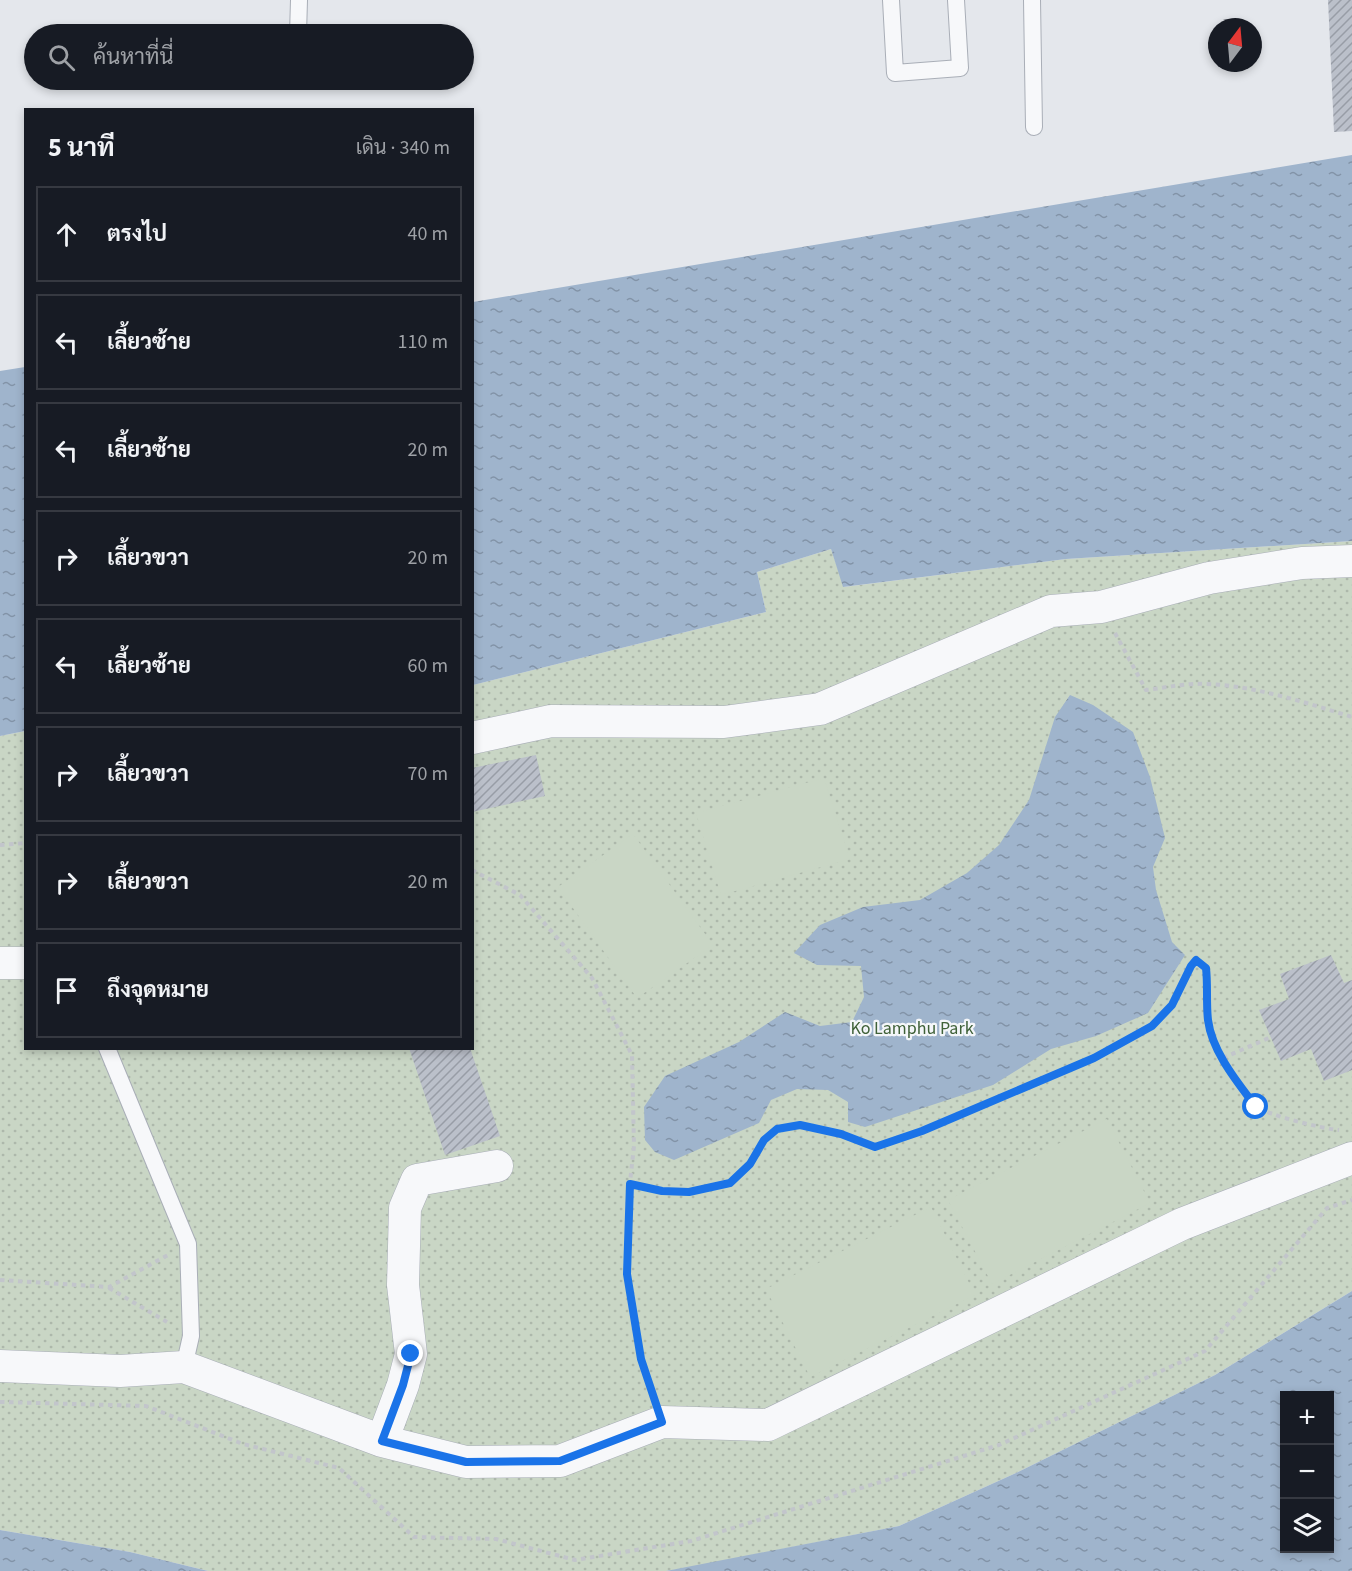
<!DOCTYPE html>
<html lang="th">
<meta charset="utf-8">
<style>
body{margin:0;font-family:"Source Sans 3",Sarabun,sans-serif;background:#242831;color:#f1f3f6}
.controls{position:absolute;right:18px;bottom:18px;display:grid;overflow:hidden;border-radius:0px;box-shadow:0 3px 9px #0003}
.controls button{width:54px;height:54px;display:grid;place-items:center;padding:0;border:0;border-bottom:2px solid #363941;background:#171b24;color:#f1f3f6;font:30px sans-serif}
.compass{position:absolute;left:1208px;top:18px;width:54px;height:54px;border-radius:50%;background:#171b24;box-shadow:0 3px 9px #0003;rotate:16deg}
.stop{position:absolute;width:18px;height:18px;margin:-14px;border:4px solid #1a73e8;border-radius:50%;background:#fff}
.stop.end{background:#1a73e8;border-color:#fff;box-shadow:0 2px 6px #0008}
.list{margin:0;padding:0;list-style:none}
h2{display:flex;justify-content:space-between;align-items:center;height:78px;margin:0;padding:0 24px;font-size:26px}
h2 small{font-size:20px;font-weight:400;color:#9ea1a6}
.list li{display:grid;grid-template-columns:39px 1fr auto;gap:18px;align-items:center;box-sizing:border-box;height:96px;margin:0 12px 12px;padding:0 12px;border:2px solid #363941;border-radius:0px}
.list b{display:block;font-size:22px;white-space:nowrap}
.list em{font-size:20px;font-style:normal;color:#9ea1a6}
.icon{flex:none;width:33px;height:33px;fill:none;stroke:currentColor;stroke-width:2;stroke-linecap:round;stroke-linejoin:round}
.map{position:relative;flex:none;width:1352px;height:1571px;overflow:hidden}
.search{position:absolute;background:#171b24;box-shadow:0 3px 9px #0003;left:24px;top:24px;width:450px;height:66px;display:flex;align-items:center;gap:15px;box-sizing:border-box;padding:0 21px;border-radius:33px;color:#9ea1a6;font-size:22px}
.panel{position:absolute;background:#171b24;box-shadow:0 3px 9px #0003;left:24px;top:108px;width:450px;height:942px;border-radius:0px}
.map>svg:first-child{display:block}
</style>
<div class="map">
<svg width="1352" height="1571" viewBox="0 0 1352 1571">
<defs>
<pattern id="park-dots" width="8" height="8" patternUnits="userSpaceOnUse" patternTransform="scale(1.5)"><rect width="8" height="8" fill="#c9d6c5"/><path d="M2 2h.1M6 6h.1" fill="none" stroke="#adb8ab" stroke-width="1.8" stroke-linecap="round"/></pattern>
<pattern id="water-ripples" width="26" height="14" patternUnits="userSpaceOnUse" patternTransform="scale(1.5)"><rect width="26" height="14" fill="#9fb4cc"/><path d="M2 4q2-2 4 0t4 0M15 11q2-2 4 0t4 0" fill="none" stroke="#8293a7"/></pattern>
<pattern id="building-hatch" width="6" height="6" patternUnits="userSpaceOnUse" patternTransform="scale(1.5)"><rect width="6" height="6" fill="#bbc0ca"/><path d="M-1 1l2-2M0 6l6-6M5 7l2-2" fill="none" stroke="#989da6"/></pattern>
</defs>
<rect width="100%" height="100%" fill="#e4e7ec"/>
<path fill="url(#park-dots)" d="M 1352,541 L 1352,1291 L 1215,1375 L 1016,1473 L 899,1526 L 686,1568 L 666,1571 L 208,1571 L 130,1552 L 0,1530 L 0,736 L 25,731 L 26,1048 L 472,1048 L 473,685 L 766,612 L 757,572 L 831,549 L 844,587 L 1066,559 Z"/>
<path fill="#c9d6c5" d="M 824,778 L 850,859 L 721,895 L 696,813 Z
M 633,834 L 713,945 L 637,998 L 558,887 Z
M 1107,1119 L 1150,1203 L 992,1284 L 948,1200 Z
M 931,1207 L 975,1295 L 810,1377 L 766,1289 Z"/>
<path fill="url(#water-ripples)" fill-rule="evenodd" d="M 1352,155 L 1352,541 L 1066,559 L 843,587 L 831,549 L 757,572 L 766,612 L 473,685 L 473,302 Z
M 25,367 L 25,731 L 0,736 L 0,371 Z
M 1070,695 L 1093,705 L 1133,732 L 1150,777 L 1165,838 L 1153,867 L 1156,890 L 1172,942 L 1185,955 L 1148,1013 L 1096,1036 L 1051,1049 L 993,1085 L 865,1127 L 848,1122 L 848,1102 L 828,1090 L 797,1089 L 771,1100 L 759,1123 L 674,1160 L 655,1152 L 645,1140 L 644,1107 L 665,1076 L 739,1042 L 785,1012 L 820,1026 L 852,1022 L 864,997 L 861,966 L 817,965 L 794,953 L 820,925 L 863,907 L 920,900 L 967,873 L 999,845 L 1029,800 L 1055,717 Z
M 1352,1291 L 1352,1571 L 666,1571 L 899,1526 L 1016,1473 L 1215,1375 ZM 1284,1396 L 1330,1396 L 1330,1548 L 1284,1548 Z
M 0,1530 L 130,1552 L 208,1571 L 0,1571 Z"/>
<path fill="url(#building-hatch)" d="M 1328,0 L 1352,0 L 1352,131 L 1334,132 Z
M 536,755 L 545,796 L 472,812 L 472,768 Z
M 1331,955 L 1344,983 L 1352,980 L 1352,1070 L 1324,1081 L 1311,1049 L 1281,1061 L 1259,1010 L 1289,999 L 1280,974 Z
M 409,1048 L 470,1048 L 500,1136 L 445,1155 Z"/>
<g fill="none" stroke-linecap="round" stroke-linejoin="round">
<defs>
<path id="lane" d="M 891,0 L 895,73 L 960,68 L 956,0
M 1032,0 L 1034,127
M 298,34 L 299,0
M 107,1048 L 188,1244 L 191,1336 L 184,1367"/>
<path id="street" d="M 472,738 L 551,721 L 724,722 L 820,709 L 1051,611 L 1101,607 L 1209,578 L 1302,563 L 1352,561
M 0,963 L 26,963
M 0,1366 L 120,1371 L 184,1367 L 382,1441 L 466,1462 L 560,1461 L 662,1422 L 768,1425 L 1182,1224 L 1352,1158
M 382,1441 L 403,1385 L 411,1354 L 403,1285 L 405,1208 L 417,1180 L 497,1166"/>
</defs>
<use href="#lane" stroke="#a9aeb7" stroke-width="18"/>
<use href="#street" stroke="#a9aeb7" stroke-width="33"/>
<path stroke="#c2c5cb" stroke-width="4" stroke-dasharray="4.5 4.5" stroke-linecap="butt" d="M 1115,633 L 1146,690 C 1162,688 1177,685 1193,684 C 1243,682 1304,702 1352,717
M 0,845 L 26,843
M 472,870 L 520,895 L 592,978 L 632,1055 L 634,1146 L 627,1209 L 627,1274 L 641,1359 L 654,1394
M 1223,1058 L 1271,1037
M 630,1184 L 662,1191 L 689,1192 L 730,1183 L 750,1164 L 763,1140 L 777,1129 L 800,1125 L 841,1134 L 875,1147 L 922,1131 L 1094,1058 L 1152,1026 L 1172,1005 L 1196,960 L 1206,968 C 1209,986 1205,1005 1208,1023 C 1213,1044 1239,1092 1256,1106 C 1266,1115 1324,1129 1339,1130
M 0,1280 L 109,1287 L 168,1255
M 109,1288 L 167,1322
M 0,1402 L 146,1406 L 243,1444 L 339,1468 L 414,1537 L 496,1539 L 575,1560 L 691,1541 L 999,1445 L 1205,1351 L 1327,1208 L 1352,1200"/>
<use href="#lane" stroke="#f7f8fa" stroke-width="16"/>
<use href="#street" stroke="#f7f8fa" stroke-width="32"/>
</g>
<g fill="none" stroke-linecap="round" stroke-linejoin="round">
<path stroke="#1a73e8" stroke-width="8" d="M 411,1354 L 403,1385 L 382,1441 L 466,1462 L 560,1461 L 662,1422 L 641,1359 L 627,1274 L 630,1184 L 662,1191 L 689,1192 L 730,1183 L 750,1164 L 764,1140 L 777,1129 L 800,1125 L 841,1134 L 875,1147 L 922,1131 L 1094,1058 L 1152,1026 L 1172,1005 L 1191,966 L 1196,960 L 1206,968 C 1208,985 1206,1003 1208,1020 C 1212,1052 1238,1083 1256,1107"/>
</g>
<g text-anchor="middle" stroke-width="4.5" stroke-linejoin="round" paint-order="stroke">
<g font-size="18" fill="#3f6138" stroke="#f4f6f9">
<text x="912" y="1034">Ko Lamphu Park</text>
</g>
</g>
</svg>
<div class="controls">
<button>+</button>
<button>−</button>
<button><svg class="icon" aria-label="layers" viewBox="0 0 24 24"><path d="M12 4l9 5-9 5-9-5zM3 14l9 5 9-5"/></svg></button>
</div>
<svg class="compass" viewBox="-18 -18 36 36"><path d="M0-13l5 13h-10z" fill="#e53935"/><path d="M0 13l5-13h-10z" fill="#9ea1a6"/></svg>
<div class="stop" style="left:1256px;top:1107px"></div>
<div class="stop end" style="left:411px;top:1354px"></div>
<div class="search"><svg class="icon" aria-label="search" viewBox="0 0 24 24"><circle cx="10" cy="10" r="6"/><path d="M15 15l6 6"/></svg>ค้นหาที่นี่</div>
<section class="panel">
<h2>5 นาที<small>เดิน · 340 m</small></h2>
<ul class="list">
<li><svg class="icon" aria-label="ahead" viewBox="0 0 24 24"><path d="M12 20V5M6 11l6-6 6 6"/></svg><div><b>ตรงไป</b></div><em>40 m</em></li>
<li><svg class="icon" aria-label="left" viewBox="0 0 24 24"><path d="M17 20v-9H6M10 6l-5 5 5 5"/></svg><div><b>เลี้ยวซ้าย</b></div><em>110 m</em></li>
<li><svg class="icon" aria-label="left" viewBox="0 0 24 24"><path d="M17 20v-9H6M10 6l-5 5 5 5"/></svg><div><b>เลี้ยวซ้าย</b></div><em>20 m</em></li>
<li><svg class="icon" aria-label="right" viewBox="0 0 24 24"><path d="M7 20v-9h11M14 6l5 5-5 5"/></svg><div><b>เลี้ยวขวา</b></div><em>20 m</em></li>
<li><svg class="icon" aria-label="left" viewBox="0 0 24 24"><path d="M17 20v-9H6M10 6l-5 5 5 5"/></svg><div><b>เลี้ยวซ้าย</b></div><em>60 m</em></li>
<li><svg class="icon" aria-label="right" viewBox="0 0 24 24"><path d="M7 20v-9h11M14 6l5 5-5 5"/></svg><div><b>เลี้ยวขวา</b></div><em>70 m</em></li>
<li><svg class="icon" aria-label="right" viewBox="0 0 24 24"><path d="M7 20v-9h11M14 6l5 5-5 5"/></svg><div><b>เลี้ยวขวา</b></div><em>20 m</em></li>
<li><svg class="icon" aria-label="arrive" viewBox="0 0 24 24"><path d="M6 21V4h12l-3 4 3 4H6"/></svg><div><b>ถึงจุดหมาย</b></div></li>
</ul>
</section>
</div>
